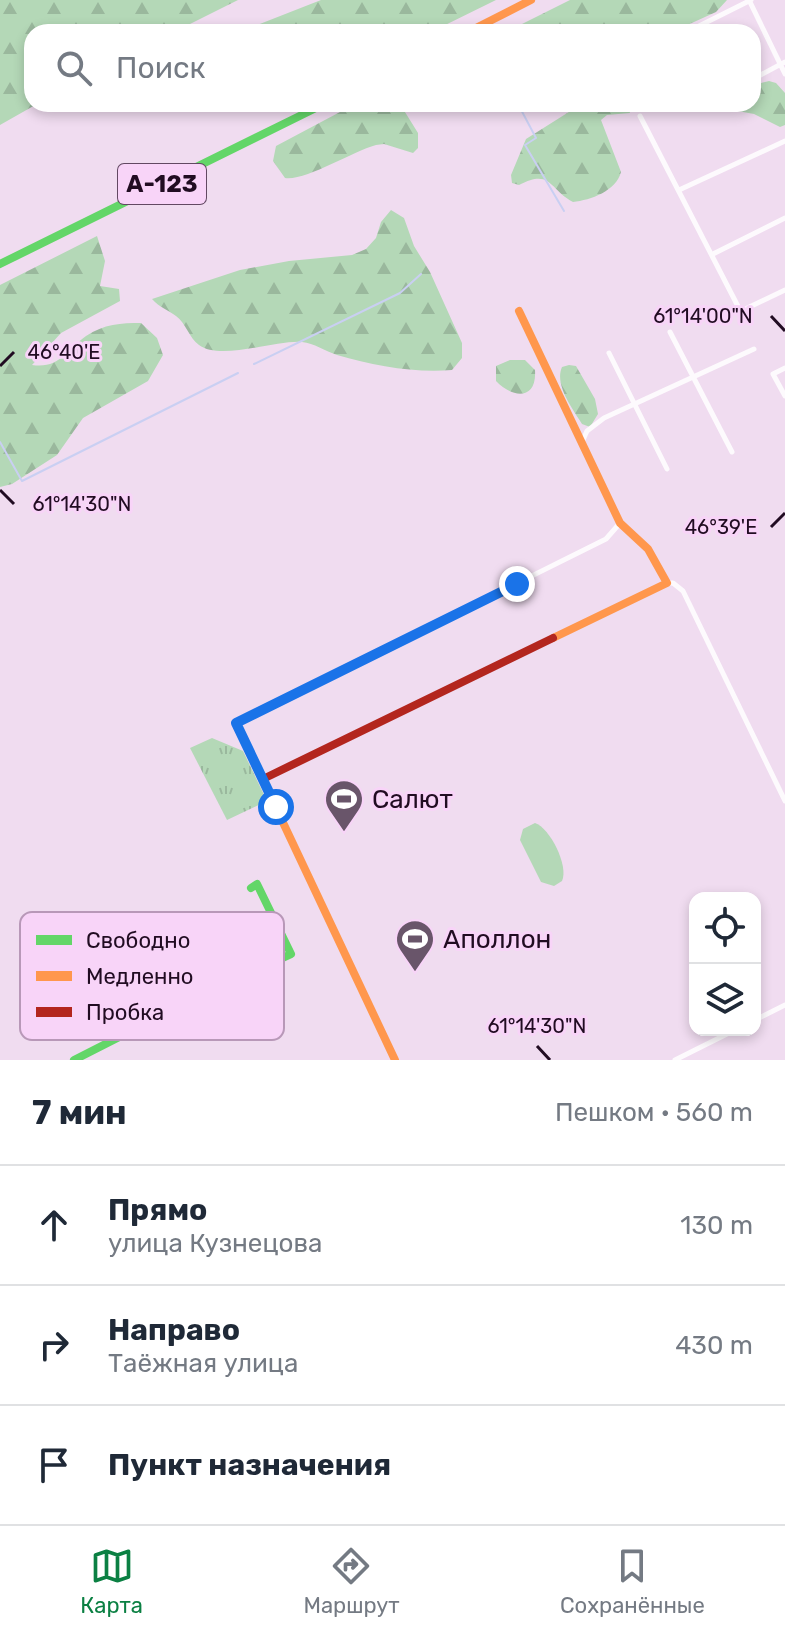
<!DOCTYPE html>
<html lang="ru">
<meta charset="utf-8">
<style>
body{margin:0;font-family:Rubik,sans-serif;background:#f6f6f7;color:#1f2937}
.controls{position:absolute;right:24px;bottom:24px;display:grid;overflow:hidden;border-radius:16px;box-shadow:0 4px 12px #0003}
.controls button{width:72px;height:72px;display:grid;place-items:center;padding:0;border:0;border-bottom:2px solid #e0e1e3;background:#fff;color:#1f2937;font:40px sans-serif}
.stop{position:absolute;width:24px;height:24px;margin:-18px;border:6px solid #1a73e8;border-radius:50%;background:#fff}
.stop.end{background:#1a73e8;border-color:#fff;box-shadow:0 2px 8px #0008}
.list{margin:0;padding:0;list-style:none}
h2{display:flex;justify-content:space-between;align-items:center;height:104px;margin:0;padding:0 32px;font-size:34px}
h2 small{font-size:26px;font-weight:400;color:#747a83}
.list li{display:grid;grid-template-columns:52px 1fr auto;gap:24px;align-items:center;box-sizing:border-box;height:120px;padding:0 32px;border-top:2px solid #e0e1e3}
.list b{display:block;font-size:30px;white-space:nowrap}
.list p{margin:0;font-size:26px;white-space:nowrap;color:#747a83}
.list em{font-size:26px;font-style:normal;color:#747a83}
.icon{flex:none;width:44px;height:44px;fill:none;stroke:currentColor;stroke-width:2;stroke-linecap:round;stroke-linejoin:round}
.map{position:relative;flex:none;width:785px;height:1060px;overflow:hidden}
.search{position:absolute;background:#fff;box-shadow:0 4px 12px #0003;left:24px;right:24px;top:24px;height:88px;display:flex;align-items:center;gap:20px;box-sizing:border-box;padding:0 28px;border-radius:24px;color:#747a83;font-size:30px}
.sheet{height:464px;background:#fff}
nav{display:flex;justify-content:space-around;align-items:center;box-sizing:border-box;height:112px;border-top:2px solid #e0e1e3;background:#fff;font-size:22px;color:#747a83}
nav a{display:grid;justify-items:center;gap:4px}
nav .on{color:#0b8043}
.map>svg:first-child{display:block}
</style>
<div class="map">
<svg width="785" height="1060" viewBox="0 0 785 1060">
<defs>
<pattern id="forest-firs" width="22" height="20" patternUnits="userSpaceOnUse" patternTransform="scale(2)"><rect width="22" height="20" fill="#b4d8b7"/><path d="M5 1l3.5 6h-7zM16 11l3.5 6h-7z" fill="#9ab89d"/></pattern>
<pattern id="park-tufts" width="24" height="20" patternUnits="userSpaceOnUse" patternTransform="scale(2)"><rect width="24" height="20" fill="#b4d8b7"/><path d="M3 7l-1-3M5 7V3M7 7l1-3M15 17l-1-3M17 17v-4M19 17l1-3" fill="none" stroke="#9ab89d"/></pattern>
</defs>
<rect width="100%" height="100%" fill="#f0dcf0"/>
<path fill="url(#forest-firs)" d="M 0,0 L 238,0 L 174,32 L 32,32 L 32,104 L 37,104 L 0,125 Z
M 321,0 L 496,0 L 431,32 L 239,32 Z
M 570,0 L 727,0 L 716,12 L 672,32 L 506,32 Z
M 769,81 L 776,83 L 785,93 L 785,125 L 780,127 L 754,114 L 732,110 L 730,104 L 753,104 L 753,85 Z
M 355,104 L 400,104 L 418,133 L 418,148 L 413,153 L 384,144 L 376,145 C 351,152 306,181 285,178 L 273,161 L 276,146 Z
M 612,104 L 628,106 L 630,113 L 607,115 L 601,120 L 621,172 C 616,191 591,200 573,202 C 549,189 551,168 519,185 L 512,183 L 511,175 L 526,139 L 572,110 L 588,105 Z
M 391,210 L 404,218 L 414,246 L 430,272 L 462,343 L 462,358 L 452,370 C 414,373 374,366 337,355 C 325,351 314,343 302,342 C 276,340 220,361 199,345 C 189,338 186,323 176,316 C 167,309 160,308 152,299 L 240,270 L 289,261 L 352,255 L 366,249 L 376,238 L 381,222 Z
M 97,236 L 105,261 L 100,286 L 119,289 L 120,301 L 61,333 L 32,365 C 60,369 66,350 86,336 C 104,324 121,323 141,323 L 157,338 L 163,355 L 148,381 L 83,418 L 57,455 L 12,484 L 0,487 L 0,285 Z
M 510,360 L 525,360 L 535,370 C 537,401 512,398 496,381 L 496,366 Z
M 569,365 L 576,366 L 595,399 L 598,414 L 590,427 L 582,424 C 573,409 554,385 562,367 Z"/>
<path fill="url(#park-tufts)" d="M 212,738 L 243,751 L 267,801 L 227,820 L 190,748 Z"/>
<path fill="#b4d8b7" d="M 535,823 C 550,828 569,866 562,881 L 554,886 L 541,882 L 520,840 L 523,829 Z"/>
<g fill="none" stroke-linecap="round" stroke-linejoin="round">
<path stroke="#c9cff2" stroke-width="2" d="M 518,104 L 536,138 L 525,145 L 564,211
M 254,364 L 400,293 L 421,274
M 0,442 L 22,481 L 238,373"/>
<path stroke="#fdfafd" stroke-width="5" d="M 749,0 L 785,74
M 687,32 L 751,0
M 753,79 L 785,62
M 640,116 L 744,318
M 679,190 L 785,141
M 713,254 L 785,218
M 741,311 L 785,290
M 670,332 L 732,452
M 609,353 L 667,469
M 785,368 L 773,374 L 785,396
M 582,442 L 587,431 L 604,418 L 754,349
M 667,583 L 673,583 L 683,591 L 785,801
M 236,723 L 606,539 L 620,523
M 755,1020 L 785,1005
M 675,1060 L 735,1030"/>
<path stroke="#63d668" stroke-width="8" d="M 0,264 L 324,104
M 74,1060 L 194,999 L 291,954 L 257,884 L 251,888"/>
<path stroke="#ff974d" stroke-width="8" d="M 468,32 L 531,0
M 519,311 L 620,523 L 648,549 L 667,583 L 553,638
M 236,723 L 395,1060"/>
<path stroke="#b3261e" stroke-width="8" d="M 263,779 L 553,638"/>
</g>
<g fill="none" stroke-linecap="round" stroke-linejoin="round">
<path stroke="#1a73e8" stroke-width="10" d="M 276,807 L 236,723 L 517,584"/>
</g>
<path fill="none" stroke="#210c22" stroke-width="3" d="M 771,316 L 785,331M 0,366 L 14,352M 0,490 L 14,504M 771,527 L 785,513M 537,1046 L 550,1060"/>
<defs>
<symbol id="stadium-pin" viewBox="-11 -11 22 30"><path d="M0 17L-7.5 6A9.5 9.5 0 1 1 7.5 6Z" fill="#69556a" stroke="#f8d4f8"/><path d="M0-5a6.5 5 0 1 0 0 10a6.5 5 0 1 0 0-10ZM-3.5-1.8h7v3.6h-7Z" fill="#fff"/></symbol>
</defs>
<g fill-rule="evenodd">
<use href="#stadium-pin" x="322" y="777" width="44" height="60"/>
<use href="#stadium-pin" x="393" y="917" width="44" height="60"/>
</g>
<g text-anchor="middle" stroke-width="6" stroke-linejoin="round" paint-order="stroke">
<rect fill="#f8d4f8" stroke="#624862" stroke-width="2" x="118" y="164" width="88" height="40" rx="6"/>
<g font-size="24" font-weight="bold" fill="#210c22">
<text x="162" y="192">А-123</text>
</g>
<g font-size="26" fill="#210c22" stroke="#f8d4f8" text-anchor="start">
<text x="372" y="808">Салют</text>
<text x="443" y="948">Аполлон</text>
</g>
</g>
<rect x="20" y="912" width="264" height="128" rx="12" fill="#f8d4f8" stroke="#b898b8" stroke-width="2"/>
<rect x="36" y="935" width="36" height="10" fill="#63d668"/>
<rect x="36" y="971" width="36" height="10" fill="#ff974d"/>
<rect x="36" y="1007" width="36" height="10" fill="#b3261e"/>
<g font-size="22" fill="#210c22">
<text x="86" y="948">Свободно</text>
<text x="86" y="984">Медленно</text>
<text x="86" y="1020">Пробка</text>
</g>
<g font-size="20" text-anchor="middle" fill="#210c22" stroke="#f8d4f8" stroke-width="6" stroke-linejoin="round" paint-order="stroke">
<text x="703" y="323">61°14'00"N</text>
<text x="64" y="359">46°40'E</text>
<text x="82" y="511">61°14'30"N</text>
<text x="721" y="534">46°39'E</text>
<text x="537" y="1033">61°14'30"N</text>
</g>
</svg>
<div class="controls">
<button><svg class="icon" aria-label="locate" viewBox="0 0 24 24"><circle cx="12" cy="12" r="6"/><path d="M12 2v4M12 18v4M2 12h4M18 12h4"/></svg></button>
<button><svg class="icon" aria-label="layers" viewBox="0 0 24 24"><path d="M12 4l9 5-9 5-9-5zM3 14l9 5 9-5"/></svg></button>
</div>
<div class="stop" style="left:276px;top:807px"></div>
<div class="stop end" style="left:517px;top:584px"></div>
<div class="search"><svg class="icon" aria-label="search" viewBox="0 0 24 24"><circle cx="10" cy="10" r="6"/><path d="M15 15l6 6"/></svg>Поиск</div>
</div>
<section class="sheet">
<h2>7 мин<small>Пешком · 560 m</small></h2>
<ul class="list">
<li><svg class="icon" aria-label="ahead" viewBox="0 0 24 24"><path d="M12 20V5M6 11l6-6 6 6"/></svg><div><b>Прямо</b><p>улица Кузнецова</p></div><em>130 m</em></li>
<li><svg class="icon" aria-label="right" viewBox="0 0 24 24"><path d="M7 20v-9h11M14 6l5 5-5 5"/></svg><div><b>Направо</b><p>Таёжная улица</p></div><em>430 m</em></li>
<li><svg class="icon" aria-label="arrive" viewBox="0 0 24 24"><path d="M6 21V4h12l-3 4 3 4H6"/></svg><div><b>Пункт назначения</b></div></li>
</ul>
</section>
<nav>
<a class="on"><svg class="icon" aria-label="map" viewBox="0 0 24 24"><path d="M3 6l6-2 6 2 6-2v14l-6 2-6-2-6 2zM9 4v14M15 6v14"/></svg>Карта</a>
<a><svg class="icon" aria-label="directions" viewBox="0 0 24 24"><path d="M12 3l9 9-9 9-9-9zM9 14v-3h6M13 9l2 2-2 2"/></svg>Маршрут</a>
<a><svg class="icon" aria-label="saved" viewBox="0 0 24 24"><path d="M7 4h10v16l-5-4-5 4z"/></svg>Сохранённые</a>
</nav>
